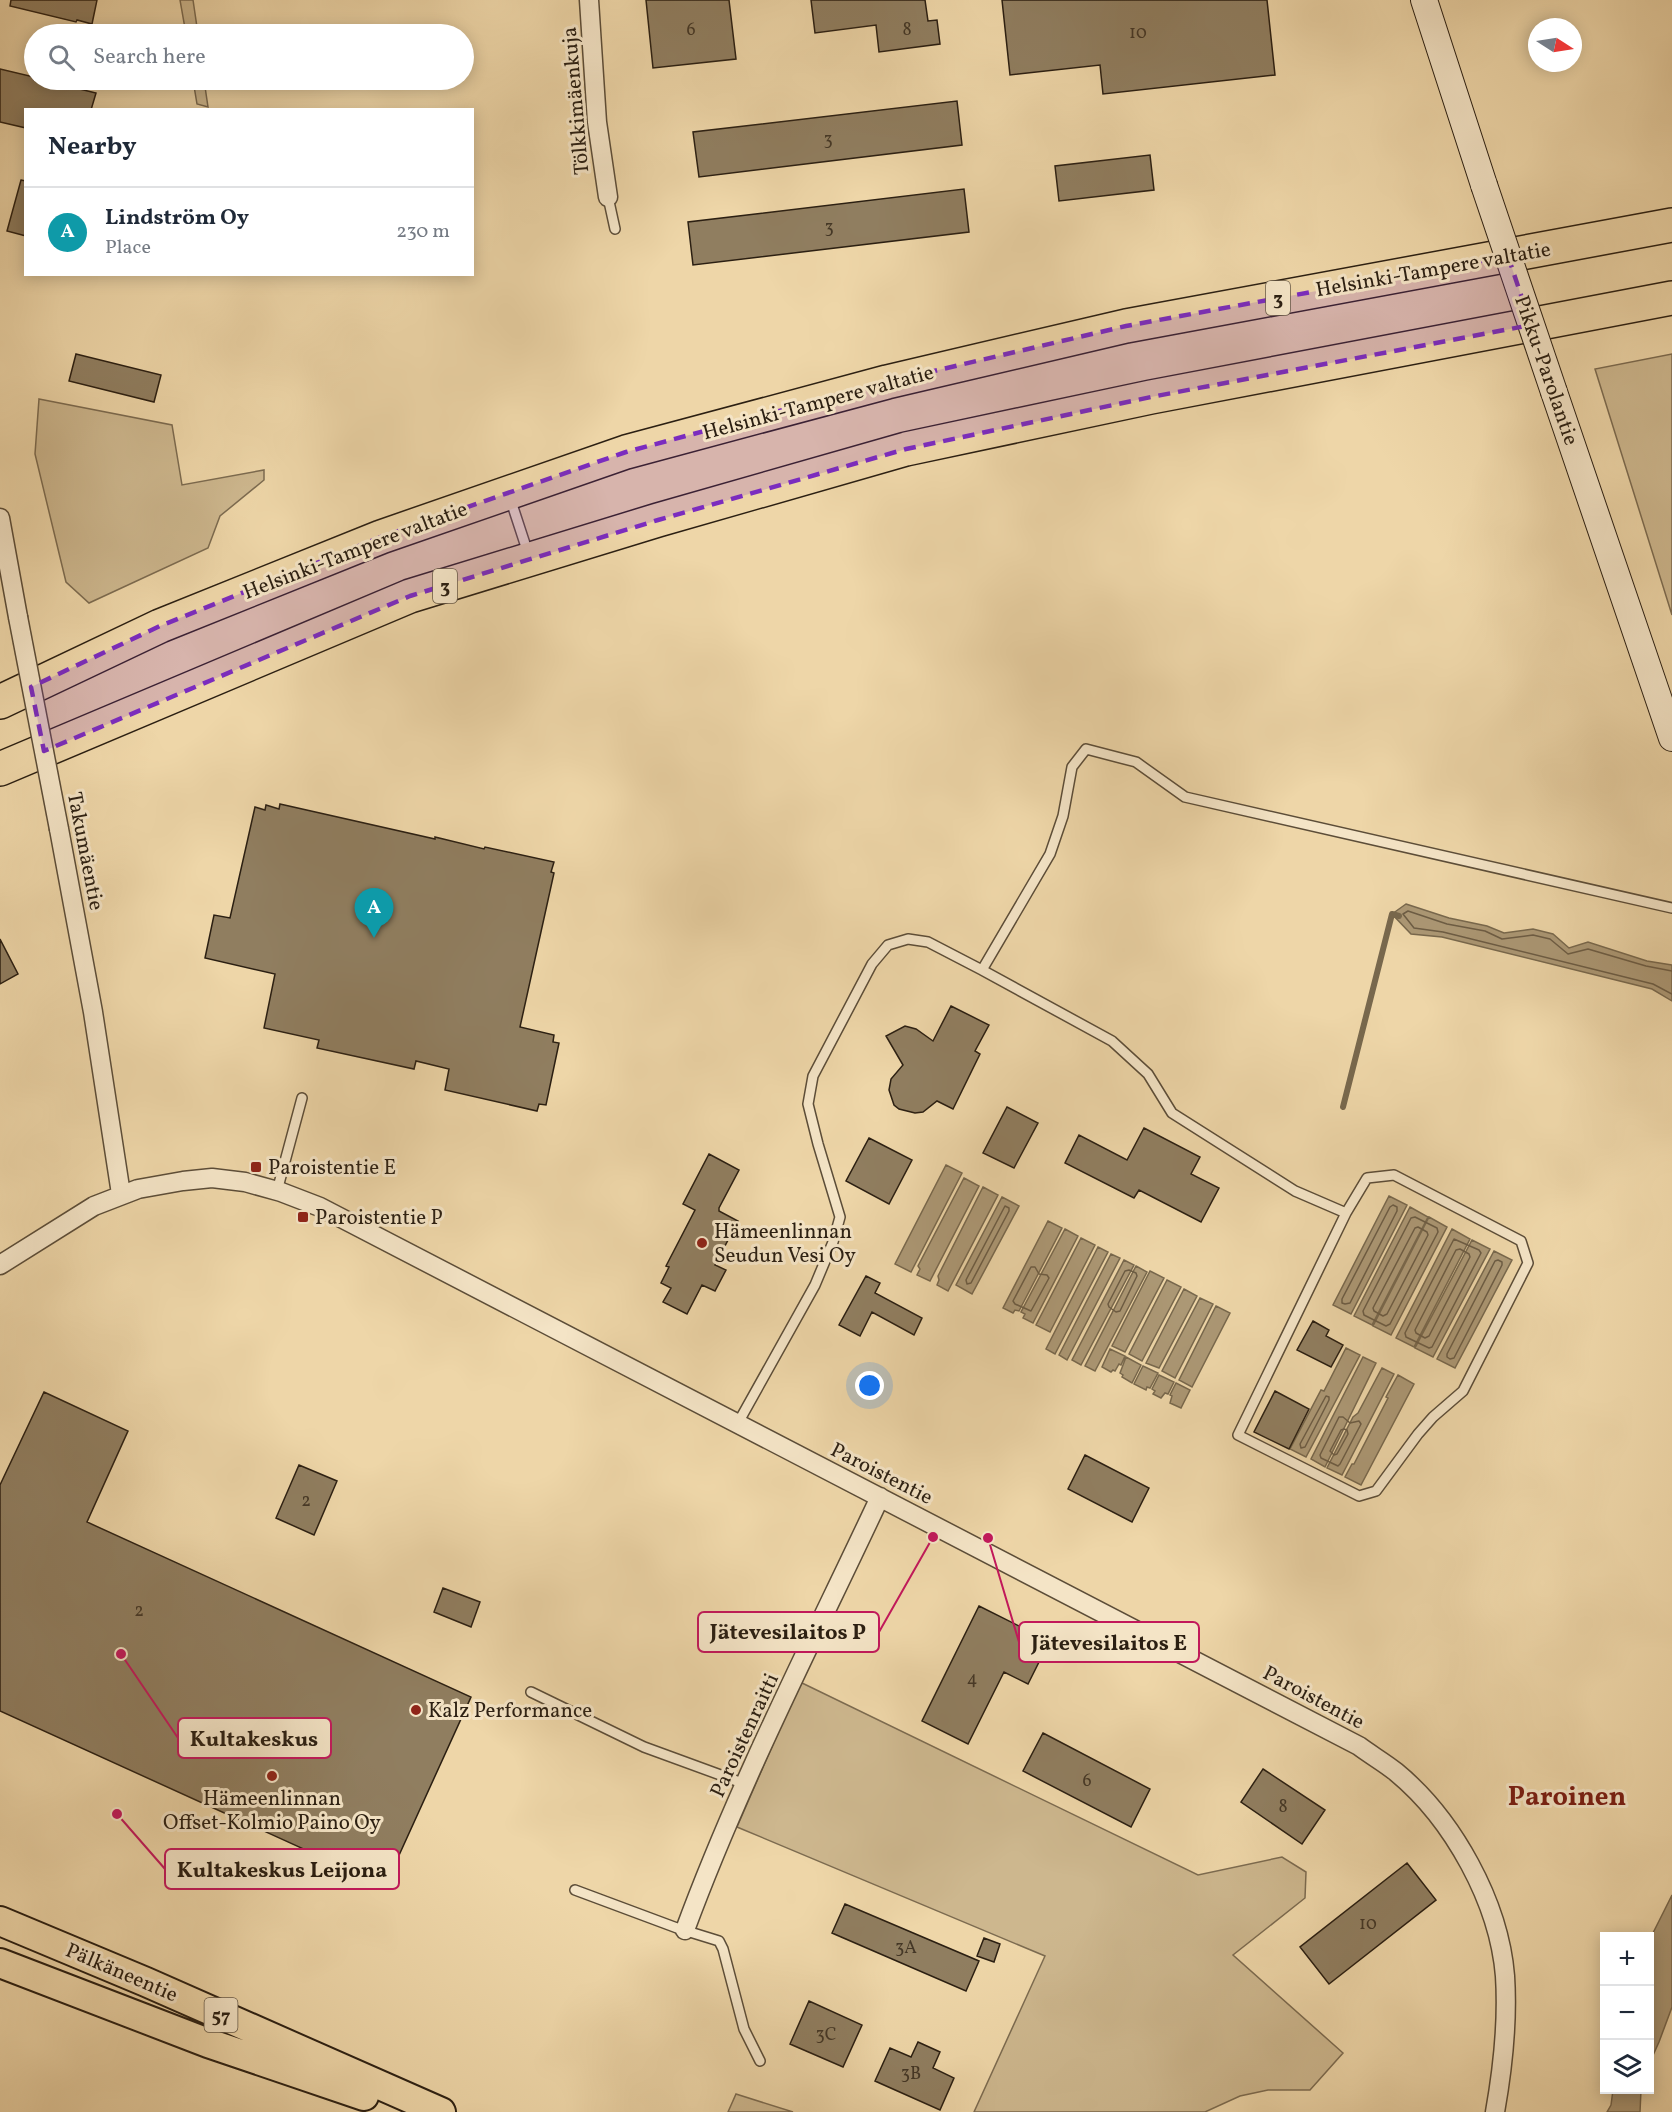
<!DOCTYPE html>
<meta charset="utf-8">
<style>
body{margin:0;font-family:Vollkorn,serif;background:#f2f2f3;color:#1f2937}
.controls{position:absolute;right:18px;bottom:18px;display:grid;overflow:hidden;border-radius:0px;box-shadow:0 3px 15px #0003}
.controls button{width:54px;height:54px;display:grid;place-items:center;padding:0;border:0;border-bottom:2px solid #e0e1e3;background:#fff;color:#1f2937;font:30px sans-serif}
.compass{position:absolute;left:1528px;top:18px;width:54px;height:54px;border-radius:50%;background:#fff;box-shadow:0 3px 15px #0003;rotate:102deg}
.you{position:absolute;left:870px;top:1386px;width:21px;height:21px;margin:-15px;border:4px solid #fff;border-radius:50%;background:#1a73e8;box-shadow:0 0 0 9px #1a73e833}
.badge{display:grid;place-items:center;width:39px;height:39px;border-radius:50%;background:#db2777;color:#fff;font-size:20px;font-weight:700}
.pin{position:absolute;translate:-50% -50px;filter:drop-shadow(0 2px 3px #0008)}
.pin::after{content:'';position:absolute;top:32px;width:21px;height:18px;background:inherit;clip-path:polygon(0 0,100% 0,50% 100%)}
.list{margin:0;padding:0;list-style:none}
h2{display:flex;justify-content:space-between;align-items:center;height:78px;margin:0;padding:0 24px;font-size:26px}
h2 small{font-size:20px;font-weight:400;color:#747a83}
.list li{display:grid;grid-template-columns:39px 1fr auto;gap:18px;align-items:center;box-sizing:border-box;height:90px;padding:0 24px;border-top:2px solid #e0e1e3}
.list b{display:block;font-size:22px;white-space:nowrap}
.list p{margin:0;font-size:20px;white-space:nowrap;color:#747a83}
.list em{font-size:20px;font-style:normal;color:#747a83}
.icon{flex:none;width:33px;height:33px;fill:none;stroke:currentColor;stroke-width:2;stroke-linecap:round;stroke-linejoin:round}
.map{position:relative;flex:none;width:1672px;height:2112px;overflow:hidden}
.search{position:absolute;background:#fff;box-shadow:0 3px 15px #0003;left:24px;top:24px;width:450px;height:66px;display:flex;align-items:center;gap:15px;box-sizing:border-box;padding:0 21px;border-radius:33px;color:#747a83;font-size:22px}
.panel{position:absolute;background:#fff;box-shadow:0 3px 15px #0003;left:24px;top:108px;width:450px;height:168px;border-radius:0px}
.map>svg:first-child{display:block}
</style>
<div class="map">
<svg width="1672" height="2112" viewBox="0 0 1672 2112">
<rect width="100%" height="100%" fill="#eed6a8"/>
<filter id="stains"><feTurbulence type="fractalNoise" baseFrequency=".00333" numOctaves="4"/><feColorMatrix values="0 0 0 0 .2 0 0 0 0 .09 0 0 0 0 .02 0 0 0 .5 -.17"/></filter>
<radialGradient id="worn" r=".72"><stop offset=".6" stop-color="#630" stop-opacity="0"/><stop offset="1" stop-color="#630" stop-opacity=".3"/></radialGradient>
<path fill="#cdb78e" stroke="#7c6b50" stroke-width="1.5" d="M 180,0 L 193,0 L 198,34 L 186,34 Z
M 193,80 L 204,80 L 208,107 L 197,104 Z
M 1672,354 L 1672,615 L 1595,369 Z
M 39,399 L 172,425 L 182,485 L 264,470 L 264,480 L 220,516 L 208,548 L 89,603 L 66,582 L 35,454 Z
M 800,1682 L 1198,1875 L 1282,1857 L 1306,1872 L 1305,1898 L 1233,1955 L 1343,2053 L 1310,2090 L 1268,2090 L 1240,2096 L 1205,2112 L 974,2112 L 1045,1956 L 737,1827 Z
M 736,2094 L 793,2112 L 728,2112 Z"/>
<path fill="#ac9875" stroke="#78684d" stroke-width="1.5" d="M 1406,904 L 1449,918 L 1487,926 L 1504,933 L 1533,929 L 1553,934 L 1569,948 L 1588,942 L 1647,961 L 1672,965 L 1672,1001 L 1652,989 L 1442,937 L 1411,934 L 1392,914 Z
M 946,1165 L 962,1173 L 911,1272 L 895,1264 Z
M 964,1178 L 979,1186 L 930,1281 L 917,1275 L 920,1269 L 918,1266 Z
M 983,1187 L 998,1195 L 948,1291 L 937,1285 L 939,1280 L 938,1276 Z
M 1389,1196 L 1407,1205 L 1351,1314 L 1333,1305 Z
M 1002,1197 L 1019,1206 L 972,1294 L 956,1285 Z
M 1410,1207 L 1428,1217 L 1372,1325 L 1354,1316 Z
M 1429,1217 L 1447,1227 L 1391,1335 L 1373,1326 Z
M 1048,1221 L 1062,1228 L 1019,1311 L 1015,1310 L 1013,1313 L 1003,1308 Z
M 1065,1229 L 1078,1236 L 1033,1323 L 1023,1318 L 1025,1314 L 1021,1312 Z
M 1452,1229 L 1470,1239 L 1414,1347 L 1396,1338 Z
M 1081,1238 L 1095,1245 L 1050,1332 L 1036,1325 Z
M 1472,1240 L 1490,1249 L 1433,1357 L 1415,1348 Z
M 1098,1247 L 1108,1252 L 1055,1354 L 1046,1349 Z
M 1494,1251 L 1512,1260 L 1455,1368 L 1437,1359 Z
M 1111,1254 L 1120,1258 L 1067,1360 L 1059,1355 Z
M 1124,1260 L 1134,1265 L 1081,1365 L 1072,1360 Z
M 1136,1266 L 1147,1272 L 1095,1371 L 1085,1366 Z
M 1150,1271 L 1164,1278 L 1125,1352 L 1112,1346 Z
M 1167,1280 L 1181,1287 L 1142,1361 L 1129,1354 Z
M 1184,1289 L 1197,1296 L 1159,1368 L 1146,1363 Z
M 1200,1298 L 1213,1304 L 1175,1378 L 1162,1371 Z
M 1216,1306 L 1230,1313 L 1192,1387 L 1179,1380 Z
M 1346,1348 L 1360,1355 L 1306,1457 L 1290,1449 L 1321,1390 L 1324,1391 Z
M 1110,1349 L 1125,1356 L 1121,1365 L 1119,1364 L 1115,1371 L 1113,1370 L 1111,1372 L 1102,1367 Z
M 1126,1357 L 1141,1365 L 1132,1383 L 1122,1377 L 1123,1375 L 1120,1373 Z
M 1363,1357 L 1376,1363 L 1325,1467 L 1311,1459 Z
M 1143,1366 L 1158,1373 L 1150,1388 L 1147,1387 L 1146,1390 L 1134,1384 Z
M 1382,1368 L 1394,1374 L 1342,1475 L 1327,1468 L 1353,1417 L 1358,1413 Z
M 1159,1375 L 1174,1382 L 1168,1394 L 1165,1393 L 1161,1398 L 1153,1394 L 1155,1391 L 1152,1389 Z
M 1398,1375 L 1414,1384 L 1361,1485 L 1345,1477 L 1352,1464 L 1354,1464 L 1388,1398 L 1386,1397 Z
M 1176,1383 L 1190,1390 L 1181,1408 L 1170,1403 L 1172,1396 L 1170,1395 Z
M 1672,1895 L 1672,2007 L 1659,2042 L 1650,2062 L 1650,1952 L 1653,1933 Z
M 1613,2090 L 1641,2090 L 1640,2112 L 1607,2112 L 1611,2105 Z"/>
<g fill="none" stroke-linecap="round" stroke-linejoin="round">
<path stroke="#6c5c44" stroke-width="1.5" d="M 1672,971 L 1646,966 L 1588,949 L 1568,954 L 1550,939 L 1533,935 L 1502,939 L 1485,931 L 1447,924 L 1408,911 L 1403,914 L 1414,928 L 1443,932 L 1653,984 L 1672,994
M 1393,1205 L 1397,1207 L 1397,1211 L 1350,1303 L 1345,1304 L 1342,1303 L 1342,1299 L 1390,1207 Z
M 1005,1206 L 1009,1208 L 1009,1211 L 971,1283 L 967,1284 L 966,1280 Z
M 1415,1217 L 1437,1228 L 1438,1232 L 1390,1324 L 1386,1326 L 1364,1315 L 1363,1311 L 1411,1218 Z
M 1418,1227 L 1427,1232 L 1428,1235 L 1387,1314 L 1383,1316 L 1374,1311 L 1373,1308 L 1415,1228 Z
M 1454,1239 L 1479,1250 L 1481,1253 L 1432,1347 L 1429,1348 L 1406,1337 L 1405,1333 Z
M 1460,1249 L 1469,1254 L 1470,1257 L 1429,1336 L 1425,1338 L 1416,1333 L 1415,1330 L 1456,1250 Z
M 1498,1260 L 1502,1262 L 1502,1265 L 1454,1358 L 1450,1359 L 1447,1357 L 1447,1354 L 1495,1261 Z
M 1031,1267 L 1035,1267 L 1039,1274 L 1047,1275 L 1049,1278 L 1031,1311 L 1015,1304 L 1013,1301 Z
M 1129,1270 L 1136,1273 L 1137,1276 L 1120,1311 L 1116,1312 L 1109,1307 L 1108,1304 L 1125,1271 Z
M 1326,1396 L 1329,1397 L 1329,1400 L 1305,1447 L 1301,1448 L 1300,1444 Z
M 1339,1417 L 1343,1417 L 1350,1423 L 1359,1421 L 1361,1424 L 1340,1464 L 1338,1466 L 1321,1458 L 1320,1455 Z
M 1344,1429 L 1347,1430 L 1348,1434 L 1337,1454 L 1334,1455 L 1330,1451 L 1341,1430 Z"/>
<path stroke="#78684d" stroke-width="6" d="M 1343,1107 L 1392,914 L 1399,916"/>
</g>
<path fill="#907e60" stroke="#2b1f12" stroke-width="1.5" d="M 11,0 L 97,0 L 92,24 L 77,20 L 76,22 L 10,6 Z
M 646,0 L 729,0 L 736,59 L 653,68 Z
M 811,0 L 925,0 L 928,21 L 937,20 L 940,44 L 879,52 L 876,25 L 815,33 Z
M 1002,0 L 1267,0 L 1275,75 L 1103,94 L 1100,65 L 1010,75 Z
M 0,69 L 34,77 L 34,80 L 43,80 L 96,93 L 91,110 L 26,110 L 26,128 L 0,122 Z
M 957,101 L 962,145 L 699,177 L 693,132 Z
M 1150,155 L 1154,190 L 1059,201 L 1055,166 Z
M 21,180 L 26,181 L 26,236 L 7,231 Z
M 964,189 L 969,232 L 693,265 L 688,222 Z
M 76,354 L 161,375 L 154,402 L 69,381 Z
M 280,804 L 435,839 L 435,837 L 484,849 L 485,847 L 554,862 L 551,872 L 554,873 L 520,1027 L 554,1035 L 553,1042 L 559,1043 L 546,1105 L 539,1104 L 537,1111 L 445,1090 L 449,1069 L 416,1061 L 414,1069 L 317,1048 L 319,1040 L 264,1028 L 275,974 L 205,958 L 214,915 L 230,918 L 255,807 L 265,810 L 266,805 L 279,809 Z
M 0,939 L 18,974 L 0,984 Z
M 951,1006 L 989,1025 L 975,1051 L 980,1054 L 953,1109 L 937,1101 L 923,1112 L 915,1113 L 899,1109 L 894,1105 L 889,1090 L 891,1079 L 903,1065 L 886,1036 L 905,1026 L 916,1029 L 933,1041 Z
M 1007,1107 L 1038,1123 L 1014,1168 L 983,1153 Z
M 1144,1128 L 1200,1157 L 1191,1174 L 1219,1188 L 1201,1222 L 1139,1190 L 1134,1198 L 1065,1163 L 1079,1135 L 1127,1160 Z
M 869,1138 L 912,1160 L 889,1204 L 846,1181 Z
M 709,1154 L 739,1170 L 719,1208 L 719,1211 L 738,1221 L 715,1265 L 726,1270 L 715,1291 L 702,1285 L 687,1314 L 663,1302 L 671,1288 L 661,1283 L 669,1267 L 666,1266 L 695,1210 L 683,1204 Z
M 866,1276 L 880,1283 L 875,1293 L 922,1318 L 914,1335 L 872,1312 L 860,1336 L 839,1325 Z
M 1313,1321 L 1329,1330 L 1326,1336 L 1343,1345 L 1331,1367 L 1297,1350 Z
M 1275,1391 L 1309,1409 L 1289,1449 L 1254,1432 Z
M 44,1392 L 128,1431 L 87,1522 L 471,1697 L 385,1886 L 0,1711 L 0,1485 Z
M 1085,1455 L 1149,1488 L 1132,1522 L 1068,1489 Z
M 299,1465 L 337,1481 L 314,1535 L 276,1518 Z
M 443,1588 L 480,1602 L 471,1627 L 434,1612 Z
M 979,1606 L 1023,1628 L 1018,1637 L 1045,1650 L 1028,1684 L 1004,1672 L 968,1744 L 922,1721 Z
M 1043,1733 L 1150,1789 L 1131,1827 L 1023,1771 Z
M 1263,1769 L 1325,1810 L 1302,1844 L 1241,1802 Z
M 1407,1863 L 1436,1900 L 1329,1984 L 1300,1947 Z
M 845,1904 L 979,1961 L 966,1991 L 832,1933 Z
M 984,1938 L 1000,1944 L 994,1962 L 977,1956 Z
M 809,2001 L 862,2025 L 843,2067 L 790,2044 Z
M 918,2042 L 940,2052 L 933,2068 L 954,2078 L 940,2110 L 875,2081 L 890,2048 L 911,2057 Z"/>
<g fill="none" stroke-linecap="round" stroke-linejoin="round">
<defs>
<path id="lane" d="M 608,197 L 615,229
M 510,498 L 528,553
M 982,970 L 1112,1041 L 1148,1074 L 1172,1113 L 1295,1191 L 1346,1213 L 1367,1178 L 1394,1175 L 1521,1241 L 1528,1263 L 1463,1391 L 1433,1417 L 1418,1434 L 1376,1491 L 1359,1496 L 1238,1435 L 1346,1213
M 277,1191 L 302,1098
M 738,1423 L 815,1285 L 833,1242 L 840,1217 L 818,1144 L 808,1104 L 813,1076 L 872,964 L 888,945 L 908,939 L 928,942 L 982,970 L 1050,854 L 1063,816 L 1072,767 L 1086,749 L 1136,762 L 1185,797 L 1672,908
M 531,1692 L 644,1747 L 745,1784
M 575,1890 L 677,1928 L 719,1941 L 723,1949 L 744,2029 L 760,2061"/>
<path id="street" d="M 589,0 L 597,122 L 608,197
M 0,518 L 18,617
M 59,829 L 93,1012 L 121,1194
M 0,1265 L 94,1206 L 138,1189 L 183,1181 L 212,1178 L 245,1182 L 281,1192 L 320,1207 L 1359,1746 C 1371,1755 1385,1763 1396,1772 C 1453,1819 1499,1902 1505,1976 C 1508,2022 1503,2067 1495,2112
M 685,1930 C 740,1781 813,1640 880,1497"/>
<path id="secondary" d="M 1424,0 L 1484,185
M 1554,392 L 1672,738"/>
<path id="primary" d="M 0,1921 L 146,1982 L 441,2112
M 0,1963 L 208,2043 L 364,2096"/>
<path id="highway" d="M 0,702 L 160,626 L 381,537 L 626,452 L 887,382 L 1126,326 L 1672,225
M 0,769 L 410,596 L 658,520 L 906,449 L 1151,397 L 1672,298"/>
</defs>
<use href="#lane" stroke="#5c4d38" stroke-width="12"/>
<use href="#street" stroke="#5c4d38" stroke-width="21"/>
<use href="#secondary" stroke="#2b1f12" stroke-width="28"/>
<use href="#primary" stroke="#2b1f12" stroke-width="32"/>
<use href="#highway" stroke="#2b1f12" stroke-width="36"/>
<use href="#lane" stroke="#f4e4c6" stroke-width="9"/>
<use href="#street" stroke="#f4e4c6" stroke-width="18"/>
<use href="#secondary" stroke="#f4e4c6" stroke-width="26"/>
<use href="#primary" stroke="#eed6a8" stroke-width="28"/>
<use href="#highway" stroke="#eed6a8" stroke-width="33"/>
<defs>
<path id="street-bridge" d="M 18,617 L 59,829"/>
<path id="secondary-bridge" d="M 1484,185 L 1554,392"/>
</defs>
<use href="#street-bridge" stroke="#5c4d38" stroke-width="21" stroke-linecap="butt"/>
<use href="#secondary-bridge" stroke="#2b1f12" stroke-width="28" stroke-linecap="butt"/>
<use href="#street-bridge" stroke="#f4e4c6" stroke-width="18"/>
<use href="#secondary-bridge" stroke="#f4e4c6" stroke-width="26"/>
</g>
<path fill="#7b2cbf" fill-opacity="0.2" stroke="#7b2cbf" stroke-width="4.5" stroke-dasharray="12 8" stroke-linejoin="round" d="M 1508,256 L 1531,325 L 1151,397 L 906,449 L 658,520 L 410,596 L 44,751 L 31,687 L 160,626 L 381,537 L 626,452 L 887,382 L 1126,326 Z"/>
<g fill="#8f2418" stroke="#f4e4c6" stroke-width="2">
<rect x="250" y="1161" width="12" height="12" rx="3"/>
<rect x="297" y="1211" width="12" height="12" rx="3"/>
<circle cx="702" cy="1243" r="6"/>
<circle cx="416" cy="1710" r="6"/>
<circle cx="272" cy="1776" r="6"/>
</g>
<g text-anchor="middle" stroke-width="6" stroke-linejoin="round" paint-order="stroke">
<g font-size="18" fill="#443726">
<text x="691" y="35">6</text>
<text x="907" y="35">8</text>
<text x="1138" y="38">10</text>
<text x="828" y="145">3</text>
<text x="829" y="233">3</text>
<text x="306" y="1506">2</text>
<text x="139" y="1616">2</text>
<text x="972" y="1684">4</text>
<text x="1087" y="1786">6</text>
<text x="1283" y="1812">8</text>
<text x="1368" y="1929">10</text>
<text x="906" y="1953">3A</text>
<text x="826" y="2040">3C</text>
<text x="911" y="2079">3B</text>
</g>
<g fill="#f4e4c6" stroke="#675a48" stroke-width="1.5">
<rect x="1266" y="281" width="24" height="34" rx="4.5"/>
<rect x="433" y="569" width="24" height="34" rx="4.5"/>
<rect x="204.5" y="1998" width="33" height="34" rx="4.5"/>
</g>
<g font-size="20" font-weight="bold" fill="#2b1f12">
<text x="1278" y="305">3</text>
<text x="445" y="593">3</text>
<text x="221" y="2022">57</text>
</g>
<g font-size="21" fill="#2b1f12" stroke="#f4e4c6">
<text transform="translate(575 101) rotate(-95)" y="7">Tölkkimäenkuja</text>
<text transform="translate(1433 269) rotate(-10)" y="7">Helsinki-Tampere valtatie</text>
<text transform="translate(1547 370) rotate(71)" y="7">Pikku-Parolantie</text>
<text transform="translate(818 402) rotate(-15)" y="7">Helsinki-Tampere valtatie</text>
<text transform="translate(355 550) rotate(-21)" y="7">Helsinki-Tampere valtatie</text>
<text transform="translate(86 851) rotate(79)" y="7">Takumäentie</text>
<text transform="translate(882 1473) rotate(27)" y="7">Paroistentie</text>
<text transform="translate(1314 1697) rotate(28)" y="7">Paroistentie</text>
<text transform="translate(744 1735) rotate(-65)" y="7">Paroistenraitti</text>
<text transform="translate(122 1972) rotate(23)" y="7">Pälkäneentie</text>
</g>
<g font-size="21" fill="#2b1f12" stroke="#f4e4c6" text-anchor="start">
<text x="268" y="1174">Paroistentie E</text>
<text x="315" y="1224">Paroistentie P</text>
<text x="714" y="1238">Hämeenlinnan<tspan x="714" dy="24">Seudun Vesi Oy</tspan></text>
<text x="428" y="1717">Kalz Performance</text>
<text x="272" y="1805" text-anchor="middle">Hämeenlinnan<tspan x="272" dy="24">Offset-Kolmio Paino Oy</tspan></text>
</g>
<g font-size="27" font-weight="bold" fill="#7a1f14" stroke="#f4e4c6">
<text x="1567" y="1805">Paroinen</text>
</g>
</g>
<path fill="none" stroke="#c2185b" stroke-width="2" d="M933 1537L879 1632M988 1538L1019 1642M121 1654L178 1738M117 1814L165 1869"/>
<g fill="#c2185b" stroke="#f4e4c6" stroke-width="2">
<circle cx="933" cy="1537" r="6"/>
<circle cx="988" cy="1538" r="6"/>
<circle cx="121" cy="1654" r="6"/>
<circle cx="117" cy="1814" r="6"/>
</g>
<g fill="#f4e4c6" stroke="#c2185b" stroke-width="2">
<rect x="698" y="1612" width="181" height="40" rx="6"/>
<rect x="1019" y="1622" width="180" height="40" rx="6"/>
<rect x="178" y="1718" width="153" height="40" rx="6"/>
<rect x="165" y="1849" width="234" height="40" rx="6"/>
</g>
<g font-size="22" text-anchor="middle" font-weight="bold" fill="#2b1f12">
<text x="788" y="1639">Jätevesilaitos P</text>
<text x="1109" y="1650">Jätevesilaitos E</text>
<text x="254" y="1746">Kultakeskus</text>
<text x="282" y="1877">Kultakeskus Leijona</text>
</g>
<rect width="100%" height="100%" filter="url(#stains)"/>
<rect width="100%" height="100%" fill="url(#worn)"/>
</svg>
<div class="controls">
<button>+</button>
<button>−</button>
<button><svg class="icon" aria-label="layers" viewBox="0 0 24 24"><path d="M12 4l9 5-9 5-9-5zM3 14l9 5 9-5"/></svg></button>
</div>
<svg class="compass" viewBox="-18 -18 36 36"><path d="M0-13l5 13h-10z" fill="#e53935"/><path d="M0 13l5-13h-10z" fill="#747a83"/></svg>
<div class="you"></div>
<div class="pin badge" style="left:374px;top:938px;background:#0f9aa8">A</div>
<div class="search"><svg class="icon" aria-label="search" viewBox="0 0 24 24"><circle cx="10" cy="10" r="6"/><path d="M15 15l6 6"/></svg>Search here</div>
<section class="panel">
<h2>Nearby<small></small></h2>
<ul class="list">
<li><span class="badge" style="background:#0f9aa8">A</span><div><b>Lindström Oy</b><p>Place</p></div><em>230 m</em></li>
</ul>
</section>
</div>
